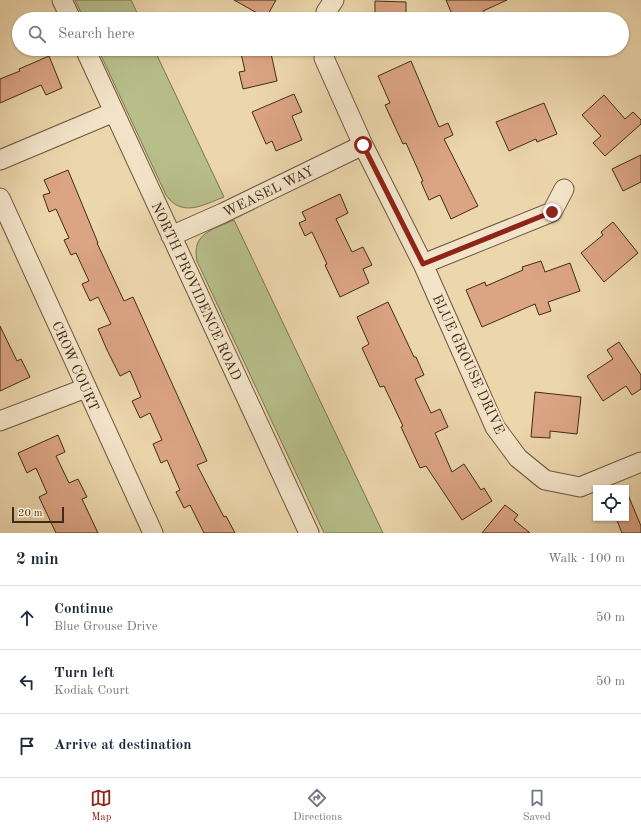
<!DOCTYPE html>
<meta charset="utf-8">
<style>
body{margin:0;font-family:"Old Standard TT",serif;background:#f6f6f7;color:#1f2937}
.controls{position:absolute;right:12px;bottom:12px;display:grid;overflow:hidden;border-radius:0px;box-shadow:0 1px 3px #0004}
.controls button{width:36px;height:36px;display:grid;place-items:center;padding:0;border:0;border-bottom:1px solid #e0e1e3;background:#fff;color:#1f2937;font:20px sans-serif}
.scale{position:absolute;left:12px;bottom:10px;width:52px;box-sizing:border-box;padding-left:4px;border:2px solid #402c16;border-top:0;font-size:11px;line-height:14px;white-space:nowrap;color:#402c16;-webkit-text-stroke:3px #f3e4c9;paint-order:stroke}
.stop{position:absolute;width:12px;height:12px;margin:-9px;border:3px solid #8f2418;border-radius:50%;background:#fff}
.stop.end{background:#8f2418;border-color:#fff;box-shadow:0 1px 4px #0008}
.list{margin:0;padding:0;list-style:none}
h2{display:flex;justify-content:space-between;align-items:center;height:52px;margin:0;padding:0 16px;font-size:17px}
h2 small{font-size:13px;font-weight:400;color:#747a83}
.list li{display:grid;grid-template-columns:26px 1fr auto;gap:12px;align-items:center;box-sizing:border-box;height:64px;padding:0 16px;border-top:1px solid #e0e1e3}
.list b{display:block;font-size:15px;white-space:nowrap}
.list p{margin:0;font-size:13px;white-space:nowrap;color:#747a83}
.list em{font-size:13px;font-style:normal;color:#747a83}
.icon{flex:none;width:22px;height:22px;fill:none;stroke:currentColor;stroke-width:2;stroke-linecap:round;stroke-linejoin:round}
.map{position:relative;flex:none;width:641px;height:533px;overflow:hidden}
.search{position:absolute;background:#fff;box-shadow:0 1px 3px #0004;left:12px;right:12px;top:12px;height:44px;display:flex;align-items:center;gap:10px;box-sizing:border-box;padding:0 14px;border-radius:22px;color:#747a83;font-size:15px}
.sheet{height:244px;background:#fff}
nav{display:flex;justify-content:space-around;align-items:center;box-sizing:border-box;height:56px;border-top:1px solid #e0e1e3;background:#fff;font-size:11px;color:#747a83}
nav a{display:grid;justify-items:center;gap:2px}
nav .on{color:#8f2418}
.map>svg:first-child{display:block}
</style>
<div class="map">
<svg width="641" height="533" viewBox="0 0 641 533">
<rect width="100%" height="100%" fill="#ecd6ac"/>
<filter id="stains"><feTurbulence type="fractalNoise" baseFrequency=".005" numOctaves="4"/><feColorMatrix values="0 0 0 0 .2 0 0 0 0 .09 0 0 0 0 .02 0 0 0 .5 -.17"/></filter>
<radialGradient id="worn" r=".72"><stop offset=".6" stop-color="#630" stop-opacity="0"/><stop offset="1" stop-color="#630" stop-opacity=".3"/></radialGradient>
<path fill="#b7be8a" stroke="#7c7550" d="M 75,0 L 131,0 L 140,19 L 84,19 Z
M 98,49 L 154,49 L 224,197 C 203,205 182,218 166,195 Z
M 234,220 L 383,533 L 324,533 L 197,261 C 191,233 214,229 234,220 Z"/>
<path fill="#dba483" stroke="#402c16" d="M 234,0 L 276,0 L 266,18 Z
M 446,0 L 507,0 L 483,11 L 487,19 L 454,19 Z
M 375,1 L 406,2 L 406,19 L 375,19 Z
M 240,49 L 270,49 L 277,81 L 243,89 L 239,72 L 245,71 Z
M 49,56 L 62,88 L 46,95 L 41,85 L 0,103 L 0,79 L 20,71 L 19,69 Z
M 411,61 L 439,127 L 448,123 L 453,135 L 444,139 L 478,206 L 451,219 L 440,195 L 429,200 L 421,182 L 423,181 L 406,143 L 403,144 L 385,105 L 390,103 L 378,76 Z
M 294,94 L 302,112 L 292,116 L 302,140 L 276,151 L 272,141 L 266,144 L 252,112 Z
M 604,95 L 625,119 L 633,112 L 641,120 L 641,124 L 605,156 L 593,143 L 601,136 L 582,115 Z
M 544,103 L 557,134 L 537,142 L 536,139 L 509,151 L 496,122 Z
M 641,155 L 641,182 L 623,191 L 612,169 Z
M 68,170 L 98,243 L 97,243 L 124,301 L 133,297 L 207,461 L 197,465 L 224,517 L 226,516 L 235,533 L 204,533 L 190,505 L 184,508 L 176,492 L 180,490 L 167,460 L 161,463 L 153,444 L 162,440 L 150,413 L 140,418 L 132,401 L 141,397 L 130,371 L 120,376 L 107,350 L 98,329 L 111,324 L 98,297 L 90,301 L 82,284 L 89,281 L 76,253 L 71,255 L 64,240 L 69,238 L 56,209 L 49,212 L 43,195 L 50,193 L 44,180 Z
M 340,194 L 348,213 L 336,219 L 352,252 L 363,247 L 372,265 L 363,269 L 369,283 L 340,297 L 325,265 L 327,264 L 312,232 L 305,236 L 299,223 L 306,220 L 302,212 Z
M 613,222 L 638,253 L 604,282 L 581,253 L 603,235 L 601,232 Z
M 541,261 L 545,272 L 570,263 L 580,291 L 548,302 L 551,311 L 539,315 L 535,304 L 482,327 L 466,290 L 485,282 L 486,286 L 523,270 L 522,267 Z
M 388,302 L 414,357 L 416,357 L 424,375 L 415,379 L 431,413 L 440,409 L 448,427 L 435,433 L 452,472 L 464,464 L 481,490 L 484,488 L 492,501 L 462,520 L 426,466 L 420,468 L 401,427 L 403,426 L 384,386 L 380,387 L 362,348 L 369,344 L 357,317 Z
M 0,326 L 17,361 L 21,359 L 30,377 L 0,391 Z
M 619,342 L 641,375 L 641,389 L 632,395 L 626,386 L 603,401 L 587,376 L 613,359 L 607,350 Z
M 535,392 L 581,397 L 577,434 L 550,431 L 550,438 L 531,437 Z
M 58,435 L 65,452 L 56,456 L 69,483 L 78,479 L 87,497 L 82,499 L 98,533 L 56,533 L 39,497 L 47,493 L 36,468 L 27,473 L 18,453 Z
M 626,490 L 641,526 L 641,533 L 622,533 L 616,518 L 626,518 Z
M 505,505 L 518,515 L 514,520 L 530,533 L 482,533 Z"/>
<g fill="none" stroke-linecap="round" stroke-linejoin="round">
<defs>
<path id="minor" d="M 62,0 L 71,19
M 326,19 L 326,12 L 334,0
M 85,49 L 309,533
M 325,49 L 324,58 L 363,145 L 423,264 L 495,427 L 518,458 L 545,480 L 580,487 L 641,462
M 0,160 L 114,112
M 0,198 L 153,533
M 171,236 L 223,213 L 363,145
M 423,264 L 552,212 L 564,189
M 0,421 L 86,388"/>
</defs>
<use href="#minor" stroke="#6b563c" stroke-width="21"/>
<use href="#minor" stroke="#f3e4c9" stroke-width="19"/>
</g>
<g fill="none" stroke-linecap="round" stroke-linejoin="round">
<path stroke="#8f2418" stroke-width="5" d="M 363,145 L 423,264 L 552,212"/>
</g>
<g text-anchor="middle" stroke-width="4" stroke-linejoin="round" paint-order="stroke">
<g font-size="14" fill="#402c16" stroke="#f3e4c9">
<text transform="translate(268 191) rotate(-26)" y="5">WEASEL WAY</text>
<text transform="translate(197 291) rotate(65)" y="5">NORTH PROVIDENCE ROAD</text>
<text transform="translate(469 364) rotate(65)" y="5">BLUE GROUSE DRIVE</text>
<text transform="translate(76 366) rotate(66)" y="5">CROW COURT</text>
</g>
</g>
<rect width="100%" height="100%" filter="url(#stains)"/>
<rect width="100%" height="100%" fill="url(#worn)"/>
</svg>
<div class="controls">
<button><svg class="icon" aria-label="locate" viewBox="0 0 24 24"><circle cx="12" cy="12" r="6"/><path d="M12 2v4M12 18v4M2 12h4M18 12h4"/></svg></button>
</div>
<div class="scale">20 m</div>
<div class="stop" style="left:363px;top:145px"></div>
<div class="stop end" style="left:552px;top:212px"></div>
<div class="search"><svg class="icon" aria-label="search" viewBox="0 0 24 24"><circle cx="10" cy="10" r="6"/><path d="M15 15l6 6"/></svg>Search here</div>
</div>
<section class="sheet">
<h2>2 min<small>Walk · 100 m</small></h2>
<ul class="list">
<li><svg class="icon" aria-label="ahead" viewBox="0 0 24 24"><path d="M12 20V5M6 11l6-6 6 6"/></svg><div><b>Continue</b><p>Blue Grouse Drive</p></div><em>50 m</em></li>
<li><svg class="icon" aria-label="left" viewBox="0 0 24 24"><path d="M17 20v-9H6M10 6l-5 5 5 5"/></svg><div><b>Turn left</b><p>Kodiak Court</p></div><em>50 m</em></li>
<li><svg class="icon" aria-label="arrive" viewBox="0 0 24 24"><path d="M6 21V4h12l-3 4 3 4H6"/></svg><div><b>Arrive at destination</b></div></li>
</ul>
</section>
<nav>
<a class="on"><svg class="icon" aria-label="map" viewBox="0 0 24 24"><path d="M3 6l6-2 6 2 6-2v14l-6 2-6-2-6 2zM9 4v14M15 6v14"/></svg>Map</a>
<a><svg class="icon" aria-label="directions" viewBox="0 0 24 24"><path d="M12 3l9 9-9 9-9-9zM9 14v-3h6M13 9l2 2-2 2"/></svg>Directions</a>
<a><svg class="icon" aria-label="saved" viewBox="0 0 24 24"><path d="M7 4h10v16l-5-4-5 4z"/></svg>Saved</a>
</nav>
